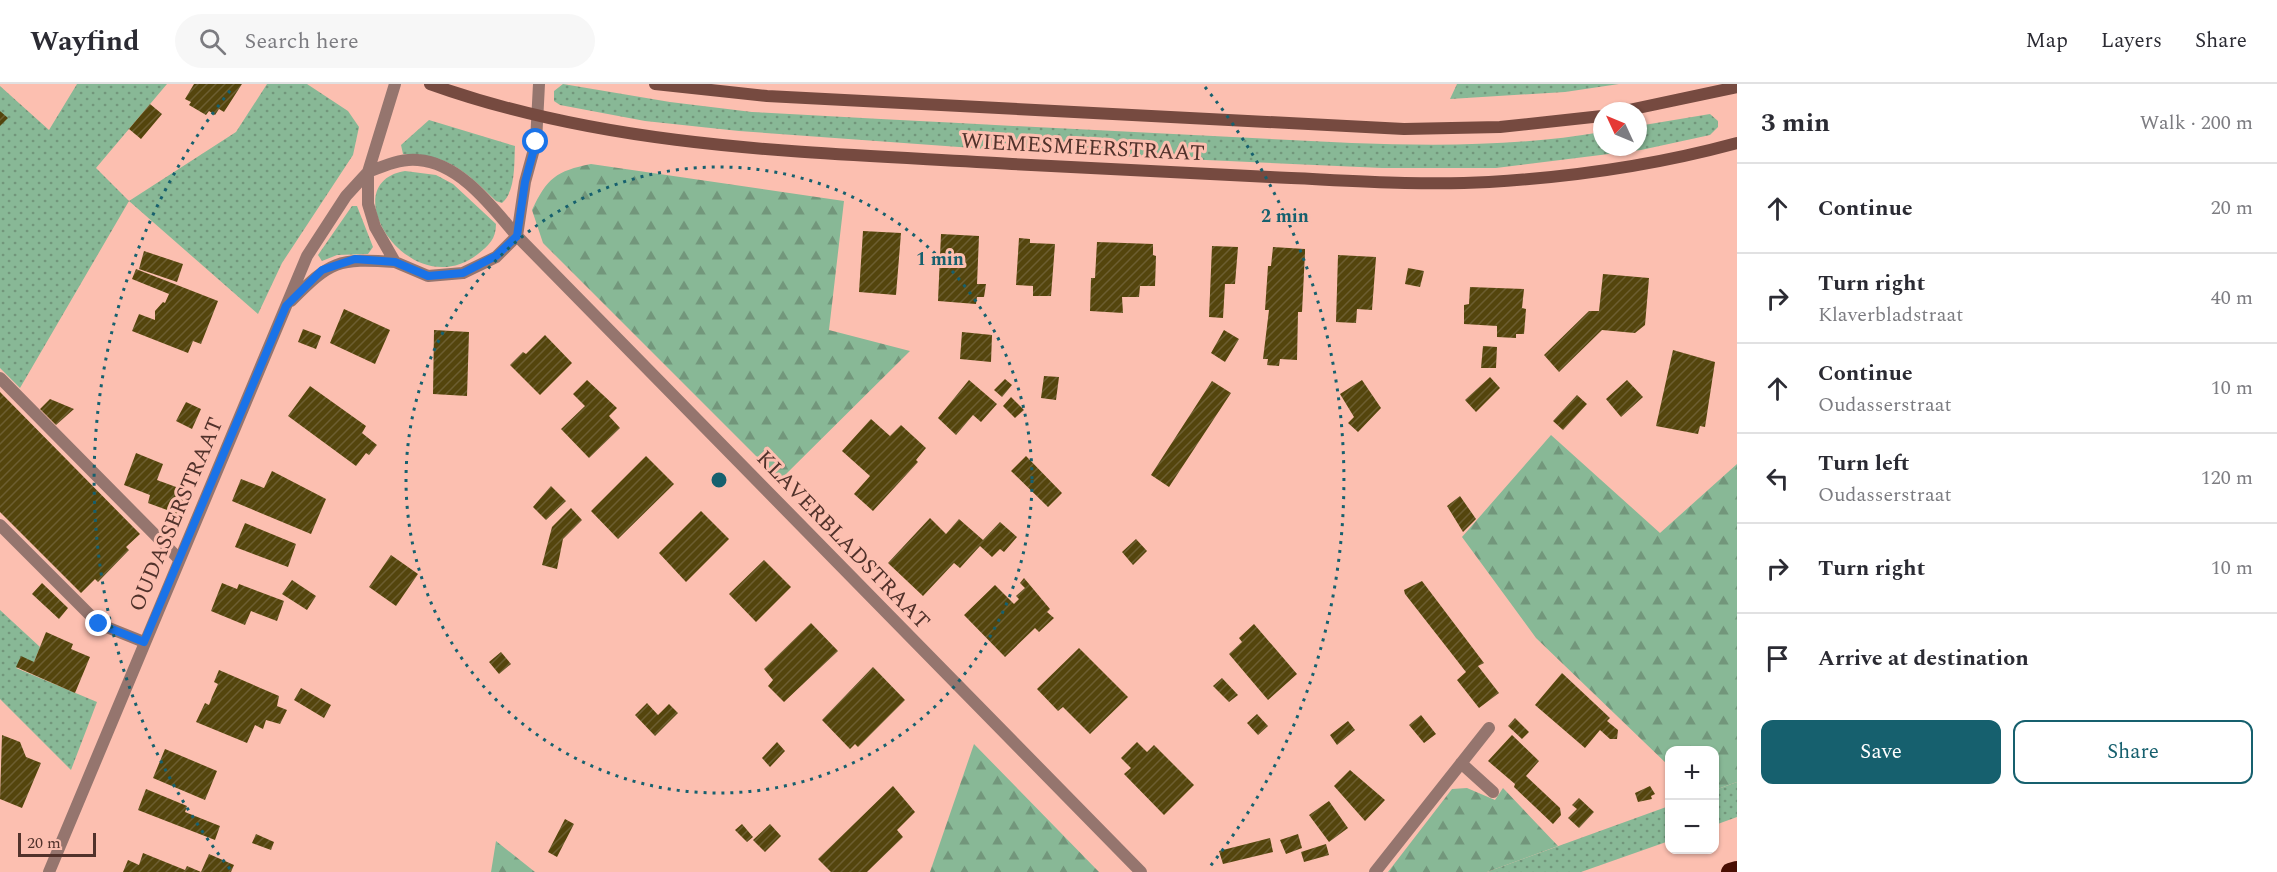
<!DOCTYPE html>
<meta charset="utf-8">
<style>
body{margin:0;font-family:Spectral,serif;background:#f7f7f7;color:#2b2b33}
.controls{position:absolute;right:18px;bottom:18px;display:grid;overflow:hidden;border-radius:12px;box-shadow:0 2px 4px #0004}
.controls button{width:54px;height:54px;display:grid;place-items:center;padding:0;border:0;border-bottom:2px solid #e1e1e2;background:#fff;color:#2b2b33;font:30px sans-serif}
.compass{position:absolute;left:1593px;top:18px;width:54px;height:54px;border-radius:50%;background:#fff;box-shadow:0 2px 4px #0004;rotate:314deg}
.scale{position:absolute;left:18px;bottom:15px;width:78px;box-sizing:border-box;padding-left:6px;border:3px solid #51322b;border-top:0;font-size:16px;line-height:21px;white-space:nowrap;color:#51322b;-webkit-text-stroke:4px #fcbfb0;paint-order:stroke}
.stop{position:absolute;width:18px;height:18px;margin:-14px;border:4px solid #1a73e8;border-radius:50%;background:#fff}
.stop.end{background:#1a73e8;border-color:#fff;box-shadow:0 2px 6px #0008}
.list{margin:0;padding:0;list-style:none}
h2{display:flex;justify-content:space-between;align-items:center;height:78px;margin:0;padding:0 24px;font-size:26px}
h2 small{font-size:20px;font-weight:400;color:#7c7c81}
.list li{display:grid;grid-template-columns:39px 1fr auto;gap:18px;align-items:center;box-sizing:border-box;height:90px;padding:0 24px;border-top:2px solid #e1e1e2}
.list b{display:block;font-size:22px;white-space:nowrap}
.list p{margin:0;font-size:20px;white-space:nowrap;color:#7c7c81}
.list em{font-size:20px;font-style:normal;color:#7c7c81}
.actions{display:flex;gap:12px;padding:18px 24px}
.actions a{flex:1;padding:14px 0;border:2px solid #16606e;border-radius:12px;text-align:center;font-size:21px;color:#16606e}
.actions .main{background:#16606e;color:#fff}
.icon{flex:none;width:33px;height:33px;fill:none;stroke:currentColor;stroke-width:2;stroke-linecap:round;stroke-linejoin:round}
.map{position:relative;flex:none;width:1737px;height:788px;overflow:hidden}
header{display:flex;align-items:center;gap:36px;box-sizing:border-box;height:84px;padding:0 30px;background:#fff;border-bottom:2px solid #e1e1e2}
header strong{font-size:28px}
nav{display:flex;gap:33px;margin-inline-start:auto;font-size:21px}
.search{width:420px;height:54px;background:#f7f7f7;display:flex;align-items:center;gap:15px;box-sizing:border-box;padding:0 21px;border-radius:33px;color:#7c7c81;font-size:22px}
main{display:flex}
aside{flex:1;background:#fff}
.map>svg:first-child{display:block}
</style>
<header>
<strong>Wayfind</strong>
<div class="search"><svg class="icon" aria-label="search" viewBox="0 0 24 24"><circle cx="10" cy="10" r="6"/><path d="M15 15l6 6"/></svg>Search here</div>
<nav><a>Map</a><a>Layers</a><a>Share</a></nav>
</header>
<main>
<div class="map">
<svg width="1737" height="788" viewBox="0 0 1737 788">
<defs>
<pattern id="grass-dots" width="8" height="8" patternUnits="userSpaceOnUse" patternTransform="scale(1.5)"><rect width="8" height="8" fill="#88b896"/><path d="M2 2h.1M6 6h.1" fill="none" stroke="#72967b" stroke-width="1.8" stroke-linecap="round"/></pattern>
<pattern id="forest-firs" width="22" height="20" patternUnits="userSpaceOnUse" patternTransform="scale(1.5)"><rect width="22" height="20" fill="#88b896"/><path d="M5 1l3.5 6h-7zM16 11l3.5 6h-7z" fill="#72967b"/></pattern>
<pattern id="building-hatch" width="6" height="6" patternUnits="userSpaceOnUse" patternTransform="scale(1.5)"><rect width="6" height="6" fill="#54450d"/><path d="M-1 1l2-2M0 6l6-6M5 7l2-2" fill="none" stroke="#6c5e31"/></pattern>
</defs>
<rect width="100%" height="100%" fill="#fcbfb0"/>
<path fill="url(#grass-dots)" d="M 77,0 L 167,0 L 96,84 L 129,117 L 236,48 L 267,0 L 307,0 L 348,27 L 359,43 L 353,71 L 282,179 L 258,230 L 129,117 L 20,304 L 0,284 L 0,2 L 49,46 Z
M 563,0 L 670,18 L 752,28 C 906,37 1060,44 1213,52 C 1342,58 1474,70 1602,48 L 1602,63 L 1638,63 L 1638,42 L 1710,30 L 1718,37 L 1718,43 L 1710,51 L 1641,66 L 1496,84 L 1382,84 L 1030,68 L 739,47 L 645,37 L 560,21 L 554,17 L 554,7 Z
M 1457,0 L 1619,0 L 1565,8 L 1450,15 Z
M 429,36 L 515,62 C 514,79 516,107 502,119 L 496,117 C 465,87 448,70 403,70 L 401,61 Z
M 405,87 L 436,91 L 453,100 L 496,140 C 496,155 489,161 478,170 C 410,223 331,99 405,87 Z
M 352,122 L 357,122 L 373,163 L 368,170 L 337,171 L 322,177 L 318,171 Z
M 0,526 L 40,563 L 34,578 L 16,584 L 97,618 L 71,686 L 0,615 Z
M 1737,698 L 1737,733 L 1715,741 L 1715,706 Z
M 1669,722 L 1669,757 L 1581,788 L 1487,788 Z"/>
<path fill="url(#forest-firs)" d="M 591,80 L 844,117 L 829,246 L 910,267 L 780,396 L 543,159 L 532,126 C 547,94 556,87 591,80 Z
M 1551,351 L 1660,449 L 1737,380 L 1737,698 L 1715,706 L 1714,666 L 1670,666 L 1669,682 L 1536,554 L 1462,453 Z
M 974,660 L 1099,788 L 930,788 Z
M 1467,704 L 1495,716 L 1503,704 L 1558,762 L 1487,788 L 1388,788 L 1452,705 Z
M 496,757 L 535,788 L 491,788 Z"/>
<path fill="url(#building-hatch)" d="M 194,0 L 242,0 L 224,28 L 219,25 L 215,31 L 209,27 L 206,31 L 189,21 L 191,18 L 185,15 Z
M 150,20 L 162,30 L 141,55 L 129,45 Z
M 0,27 L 8,34 L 0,42 Z
M 863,147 L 901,149 L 896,211 L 859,208 Z
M 941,150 L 979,152 L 977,200 L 986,200 L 984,213 L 977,213 L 976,220 L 938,217 Z
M 1019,154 L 1030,155 L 1030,159 L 1055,160 L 1051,212 L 1033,212 L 1033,202 L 1016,201 Z
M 1097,158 L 1153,160 L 1153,171 L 1156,172 L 1155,202 L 1140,202 L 1139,213 L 1122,213 L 1123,229 L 1090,227 L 1091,194 L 1095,194 Z
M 1212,162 L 1238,163 L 1235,200 L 1225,200 L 1223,234 L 1209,233 Z
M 1273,163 L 1305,165 L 1305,169 L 1302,228 L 1298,228 L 1297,276 L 1280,275 L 1279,282 L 1267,281 L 1268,275 L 1263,275 L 1269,226 L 1265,226 L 1268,182 L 1271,182 Z
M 144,167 L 183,180 L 177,198 L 139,185 Z
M 1338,171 L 1376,173 L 1372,226 L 1357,225 L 1356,239 L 1336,238 Z
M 1408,184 L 1424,187 L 1420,203 L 1405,200 Z
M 136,185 L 218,217 L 201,260 L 193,257 L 188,269 L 132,247 L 139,230 L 155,236 L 155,227 L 163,218 L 165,219 L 169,210 L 132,195 Z
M 1603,190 L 1649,194 L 1645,241 L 1635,249 L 1602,246 L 1559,288 L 1544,271 L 1589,227 L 1599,227 Z
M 1470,203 L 1524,205 L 1522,224 L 1526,225 L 1524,250 L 1516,250 L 1516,254 L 1497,253 L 1497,242 L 1464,240 L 1464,221 L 1469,220 Z
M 344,225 L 390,246 L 375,280 L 330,259 Z
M 303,245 L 321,252 L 316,265 L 298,258 Z
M 434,246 L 469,248 L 467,312 L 433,310 Z
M 1224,246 L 1239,255 L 1225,278 L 1211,269 Z
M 962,248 L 992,251 L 991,278 L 960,275 Z
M 545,251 L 572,279 L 540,311 L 510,281 L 523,268 L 526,270 Z
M 1483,262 L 1497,263 L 1496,284 L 1481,284 Z
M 1673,266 L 1715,278 L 1705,343 L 1700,342 L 1698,350 L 1656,342 Z
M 1044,292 L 1059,293 L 1056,316 L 1041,314 Z
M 1490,293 L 1500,304 L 1476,328 L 1465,316 Z
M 1005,295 L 1012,301 L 1002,313 L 994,306 Z
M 587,296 L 617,324 L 609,332 L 620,344 L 589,374 L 561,345 L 585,322 L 573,310 Z
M 969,296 L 997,320 L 981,338 L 973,331 L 956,351 L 938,334 Z
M 1362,296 L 1381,324 L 1358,348 L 1348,339 L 1354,333 L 1340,310 Z
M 1627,296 L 1643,313 L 1621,333 L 1606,315 Z
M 1212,297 L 1231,309 L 1169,403 L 1151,391 Z
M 310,302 L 366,342 L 362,349 L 377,361 L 369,371 L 366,369 L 356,382 L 288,332 Z
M 0,308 L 140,450 L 126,463 L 129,466 L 98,498 L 95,495 L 81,509 L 0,428 Z
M 1577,311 L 1587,320 L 1563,346 L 1553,337 Z
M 1011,313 L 1024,326 L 1015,334 L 1003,322 Z
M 50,315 L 74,325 L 56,341 L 40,325 Z
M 186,318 L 201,325 L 192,345 L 176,337 Z
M 871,335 L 890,352 L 901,341 L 926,364 L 916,376 L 918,378 L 873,427 L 854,410 L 870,392 L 842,367 Z
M 136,369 L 163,380 L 157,396 L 187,407 L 178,430 L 148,419 L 150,411 L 124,401 Z
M 646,372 L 674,400 L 618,455 L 591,427 Z
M 1026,372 L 1062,409 L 1048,423 L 1011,387 Z
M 272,387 L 326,415 L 311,450 L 232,417 L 241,395 L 264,404 Z
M 551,402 L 566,417 L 546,436 L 533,423 Z
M 1460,412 L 1476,435 L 1463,448 L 1447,422 Z
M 571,424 L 582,436 L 563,455 L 557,485 L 542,481 L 552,443 Z
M 701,427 L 729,455 L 686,498 L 659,469 Z
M 930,434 L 946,450 L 959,435 L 983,456 L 1000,438 L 1017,453 L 1004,468 L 1000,465 L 992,473 L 980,462 L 960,484 L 954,479 L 923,512 L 888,479 Z
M 245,439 L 296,460 L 288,483 L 235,463 Z
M 1136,455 L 1147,467 L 1133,481 L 1122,468 Z
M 391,471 L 418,490 L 396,522 L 369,503 Z
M 764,476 L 791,503 L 756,538 L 729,510 Z
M 1024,494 L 1050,525 L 1047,528 L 1054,534 L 1039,548 L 1035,544 L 1005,573 L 964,531 L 995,501 L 1014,520 L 1019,515 L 1016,512 L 1025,504 L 1020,499 Z
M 292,496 L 316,512 L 307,526 L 282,510 Z
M 1422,497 L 1484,579 L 1478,582 L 1499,609 L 1479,624 L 1457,596 L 1466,588 L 1405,510 L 1404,506 Z
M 42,499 L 68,524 L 59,535 L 32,510 Z
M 222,499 L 237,505 L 239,500 L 284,517 L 277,537 L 251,527 L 245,541 L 211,527 Z
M 811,539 L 838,567 L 784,618 L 768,602 L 773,596 L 764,585 Z
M 1254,540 L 1297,590 L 1268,616 L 1229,570 L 1242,558 L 1239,554 Z
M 46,548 L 73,560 L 71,565 L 90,573 L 75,609 L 16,583 L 21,572 L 34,578 Z
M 1079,564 L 1128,613 L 1090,650 L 1063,623 L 1058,627 L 1037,605 Z
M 501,568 L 511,580 L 499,590 L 489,578 Z
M 873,583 L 905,616 L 858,663 L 855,660 L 850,665 L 822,636 Z
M 219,586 L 279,612 L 277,622 L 287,626 L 280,640 L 266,636 L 263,645 L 255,641 L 247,659 L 196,638 L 205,619 L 209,621 L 212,613 L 218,600 L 214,598 Z
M 1562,589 L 1610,634 L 1607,637 L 1618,646 L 1617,655 L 1610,655 L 1600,646 L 1585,664 L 1535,621 Z
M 1222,594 L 1238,611 L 1229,618 L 1213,602 Z
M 301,604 L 331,621 L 324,634 L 294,616 Z
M 647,619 L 658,631 L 669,620 L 678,629 L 655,652 L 635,631 Z
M 1257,630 L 1268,642 L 1258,651 L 1247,639 Z
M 1421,631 L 1436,650 L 1424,659 L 1409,641 Z
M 1515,634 L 1529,648 L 1522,655 L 1508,642 Z
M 1348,637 L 1355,646 L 1337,661 L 1330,651 Z
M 2,651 L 20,658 L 26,673 L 41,679 L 22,724 L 0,715 Z
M 1512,651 L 1539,677 L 1526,692 L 1560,724 L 1561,731 L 1553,740 L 1514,703 L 1515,700 L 1488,677 Z
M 777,658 L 785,667 L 770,683 L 762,674 Z
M 1137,658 L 1147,668 L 1154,661 L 1194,701 L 1164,731 L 1124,690 L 1131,684 L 1121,674 Z
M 165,665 L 217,687 L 205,716 L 153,694 Z
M 1350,686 L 1385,716 L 1365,737 L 1334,702 Z
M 893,702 L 915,728 L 897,746 L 903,753 L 867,788 L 831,788 L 818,775 Z
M 1650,702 L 1655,710 L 1651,712 L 1652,715 L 1638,718 L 1635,709 Z
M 146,705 L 187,722 L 185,728 L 220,742 L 215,756 L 138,726 Z
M 1579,714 L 1594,728 L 1579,744 L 1568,734 L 1577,725 L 1572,721 Z
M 1329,717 L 1348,744 L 1329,758 L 1309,731 Z
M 565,735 L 574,740 L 557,773 L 548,768 Z
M 742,740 L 753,753 L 747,758 L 735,746 Z
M 770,740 L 781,752 L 765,768 L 753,756 Z
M 256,750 L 274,758 L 271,766 L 252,759 Z
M 1298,750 L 1302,764 L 1286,770 L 1280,756 Z
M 1270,754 L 1273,768 L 1223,780 L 1219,767 Z
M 1326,760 L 1329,771 L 1304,778 L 1301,768 Z
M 143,769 L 185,786 L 187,782 L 201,788 L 209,770 L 234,781 L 231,788 L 123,788 L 128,776 L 139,781 Z"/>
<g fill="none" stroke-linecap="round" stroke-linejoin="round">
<path stroke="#95756e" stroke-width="12" d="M 0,294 L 179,475
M 0,441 L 99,540 L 144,558"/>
<path stroke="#95756e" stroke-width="12" d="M 368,88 C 383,82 402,74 418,76 C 460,79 492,123 517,152 L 1141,788
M 368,88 L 368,120 L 375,143 L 395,178 L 428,192 L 463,189 L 496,173 L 517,152
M 517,152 L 525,98 L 536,58 L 539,0
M 291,217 C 331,177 337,174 395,178
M 1461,679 L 1493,708
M 49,788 L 307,172 L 346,112 L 368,88 L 395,0
M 1375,788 L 1489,644"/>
<path stroke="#764a40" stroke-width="12" d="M 430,0 C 617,67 816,68 1012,80 C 1098,85 1184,89 1270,93 C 1343,96 1416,102 1489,98 C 1573,93 1656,81 1737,59
M 655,0 L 767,12 L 1404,45 L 1500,43 L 1602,32
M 1624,27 L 1737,3"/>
<path stroke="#4a0e03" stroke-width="18" d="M 1730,788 L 1737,786"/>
</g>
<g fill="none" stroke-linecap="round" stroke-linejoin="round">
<path stroke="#1a73e8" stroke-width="8" d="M 99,540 L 144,558 L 286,222 L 322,186 L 355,175 L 395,178 L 428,192 L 463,189 L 496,172 L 517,152 L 525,98 L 536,58"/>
</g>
<g fill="none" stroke="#16606e" stroke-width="3" stroke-dasharray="3 6">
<circle cx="719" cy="396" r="313"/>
<path d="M230 785A625 625 0 0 1 233 3M1205 3A625 625 0 0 1 1208 785"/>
</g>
<g text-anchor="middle" stroke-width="6" stroke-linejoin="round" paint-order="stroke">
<g font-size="22" fill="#51322b" stroke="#fcbfb0">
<text transform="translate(1083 62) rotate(3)" y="8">WIEMESMEERSTRAAT</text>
<text transform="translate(175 430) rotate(-67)" y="8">OUDASSERSTRAAT</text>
<text transform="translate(844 455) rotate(46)" y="8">KLAVERBLADSTRAAT</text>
</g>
</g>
<circle cx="719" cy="396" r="9" fill="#16606e" stroke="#fcbfb0" stroke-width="3"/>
<g font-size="18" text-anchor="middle" font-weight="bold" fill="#16606e" stroke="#fcbfb0" stroke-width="6" stroke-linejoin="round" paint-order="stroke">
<text x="1285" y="138">2 min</text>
<text x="940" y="181">1 min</text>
</g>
</svg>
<div class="controls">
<button>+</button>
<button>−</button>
</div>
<svg class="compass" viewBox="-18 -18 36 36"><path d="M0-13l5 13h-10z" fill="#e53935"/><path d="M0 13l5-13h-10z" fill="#7c7c81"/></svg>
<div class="scale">20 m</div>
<div class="stop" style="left:536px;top:58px"></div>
<div class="stop end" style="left:99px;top:540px"></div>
</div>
<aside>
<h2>3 min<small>Walk · 200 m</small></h2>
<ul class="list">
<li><svg class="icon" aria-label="ahead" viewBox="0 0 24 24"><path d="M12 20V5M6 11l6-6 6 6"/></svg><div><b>Continue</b></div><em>20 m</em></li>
<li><svg class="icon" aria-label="right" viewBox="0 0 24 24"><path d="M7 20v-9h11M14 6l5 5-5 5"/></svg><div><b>Turn right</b><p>Klaverbladstraat</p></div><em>40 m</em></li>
<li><svg class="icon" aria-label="ahead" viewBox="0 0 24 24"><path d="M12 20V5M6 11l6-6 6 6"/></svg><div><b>Continue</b><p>Oudasserstraat</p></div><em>10 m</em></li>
<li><svg class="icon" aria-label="left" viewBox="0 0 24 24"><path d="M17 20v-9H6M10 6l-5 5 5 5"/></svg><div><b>Turn left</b><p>Oudasserstraat</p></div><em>120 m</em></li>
<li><svg class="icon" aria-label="right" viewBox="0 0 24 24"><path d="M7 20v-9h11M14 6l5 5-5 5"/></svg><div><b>Turn right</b></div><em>10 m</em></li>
<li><svg class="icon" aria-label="arrive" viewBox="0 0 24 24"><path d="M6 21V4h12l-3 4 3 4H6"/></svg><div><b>Arrive at destination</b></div></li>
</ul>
<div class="actions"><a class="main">Save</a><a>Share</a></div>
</aside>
</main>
